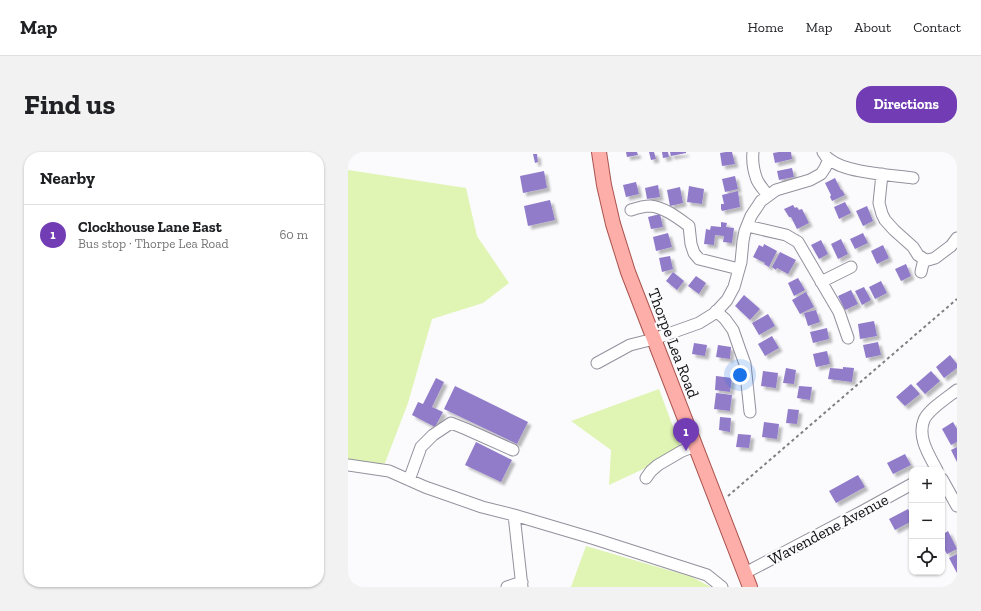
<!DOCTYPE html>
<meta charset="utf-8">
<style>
body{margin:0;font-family:"Zilla Slab",serif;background:#f2f2f2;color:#202124}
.controls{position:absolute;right:12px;bottom:12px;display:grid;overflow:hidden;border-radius:8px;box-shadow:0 1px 3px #0004}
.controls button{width:36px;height:36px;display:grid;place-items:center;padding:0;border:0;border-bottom:1px solid #e0e0e0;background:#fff;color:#202124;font:20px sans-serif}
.you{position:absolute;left:392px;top:223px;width:14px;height:14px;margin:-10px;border:3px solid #fff;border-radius:50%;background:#1a73e8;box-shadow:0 0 0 6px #1a73e833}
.badge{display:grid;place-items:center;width:26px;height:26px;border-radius:50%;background:#723db4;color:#fff;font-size:13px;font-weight:700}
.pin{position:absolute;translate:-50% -33px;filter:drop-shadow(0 1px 2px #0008)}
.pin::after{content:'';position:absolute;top:21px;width:14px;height:12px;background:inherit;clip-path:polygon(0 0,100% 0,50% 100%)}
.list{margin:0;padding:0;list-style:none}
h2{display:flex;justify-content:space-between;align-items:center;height:52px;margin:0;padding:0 16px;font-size:17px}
h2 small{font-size:13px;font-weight:400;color:#757577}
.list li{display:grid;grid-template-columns:26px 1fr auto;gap:12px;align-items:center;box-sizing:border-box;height:60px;padding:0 16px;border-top:1px solid #e0e0e0}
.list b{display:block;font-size:15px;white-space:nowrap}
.list p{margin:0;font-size:13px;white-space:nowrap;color:#757577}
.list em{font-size:13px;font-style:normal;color:#757577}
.icon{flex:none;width:22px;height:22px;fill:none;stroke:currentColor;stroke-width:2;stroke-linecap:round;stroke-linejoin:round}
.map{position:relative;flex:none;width:609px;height:435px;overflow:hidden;border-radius:16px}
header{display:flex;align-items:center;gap:24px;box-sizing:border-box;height:56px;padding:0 20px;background:#fff;border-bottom:1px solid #e0e0e0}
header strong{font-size:19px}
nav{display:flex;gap:22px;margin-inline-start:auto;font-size:14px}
.intro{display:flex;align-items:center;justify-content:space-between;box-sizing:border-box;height:96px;padding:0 24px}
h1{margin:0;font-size:28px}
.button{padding:10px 18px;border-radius:16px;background:#723db4;color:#fff;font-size:14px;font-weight:700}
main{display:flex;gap:24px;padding:0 24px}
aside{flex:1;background:#fff;border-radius:16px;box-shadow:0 1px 3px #0004}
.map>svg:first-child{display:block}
</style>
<header>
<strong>Map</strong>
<nav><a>Home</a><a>Map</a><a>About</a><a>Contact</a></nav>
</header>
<div class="intro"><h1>Find us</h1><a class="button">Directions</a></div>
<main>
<aside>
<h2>Nearby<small></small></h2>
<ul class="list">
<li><span class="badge">1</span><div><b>Clockhouse Lane East</b><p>Bus stop · Thorpe Lea Road</p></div><em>60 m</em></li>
</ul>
</aside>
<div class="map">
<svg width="609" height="435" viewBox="0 0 609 435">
<defs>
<filter id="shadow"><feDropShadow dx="3.5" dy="3.5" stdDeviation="1" flood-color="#0004"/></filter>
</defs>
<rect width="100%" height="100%" fill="#fbfafd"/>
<path fill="#e0f5b4" d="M 0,18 L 118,36 L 129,84 L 161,131 L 135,151 L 84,167 L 60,251 L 37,311 L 0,319 Z
M 311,237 L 334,299 L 261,333 L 263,298 L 223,269 Z
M 238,394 L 344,425 L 363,435 L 223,435 Z"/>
<path fill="#917bc9" filter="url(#shadow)" d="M 278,0 L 289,0 L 290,3 L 279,5 Z
M 301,0 L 306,0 L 308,7 L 303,8 Z
M 314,0 L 320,0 L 321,5 L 315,6 Z
M 322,0 L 338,0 L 338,1 L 323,4 Z
M 378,0 L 384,0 L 387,12 L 374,14 L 372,1 Z
M 431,0 L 443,0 L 444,7 L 427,11 L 425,1 Z
M 185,2 L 189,2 L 190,10 L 187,11 Z
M 444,16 L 446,25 L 431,28 L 429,19 Z
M 196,19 L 199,36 L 175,41 L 172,24 Z
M 387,24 L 390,37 L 377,40 L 374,27 Z
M 487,26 L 493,38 L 494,38 L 497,43 L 484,49 L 482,45 L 483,43 L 477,31 Z
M 288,30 L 291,42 L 278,45 L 275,33 Z
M 310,33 L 312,45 L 299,47 L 297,36 Z
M 341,34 L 356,37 L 354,52 L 339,50 Z
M 332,35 L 335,51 L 322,54 L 319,38 Z
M 390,39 L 392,55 L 374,59 L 373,57 L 373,52 L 376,52 L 374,43 Z
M 202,48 L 207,68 L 180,74 L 176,54 Z
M 497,50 L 503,61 L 491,67 L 486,55 Z
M 445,53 L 447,56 L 449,55 L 451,58 L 454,57 L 461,71 L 449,77 L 443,65 L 441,65 L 436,57 Z
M 519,54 L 525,69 L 515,74 L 508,59 Z
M 312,62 L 315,75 L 303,77 L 300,65 Z
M 373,70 L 379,71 L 378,75 L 386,76 L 384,91 L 375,90 L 376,84 L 367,83 L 366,93 L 356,92 L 358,77 L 362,78 L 363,74 L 373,75 Z
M 320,81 L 324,95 L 308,99 L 305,85 Z
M 515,81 L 520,91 L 507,97 L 502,87 Z
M 493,87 L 500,102 L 490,107 L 483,92 Z
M 473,88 L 480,102 L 471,107 L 463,93 Z
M 416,92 L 429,99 L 421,115 L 416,112 L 417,111 L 405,105 L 411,93 L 415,95 Z
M 535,93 L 541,106 L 529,112 L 523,99 Z
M 432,100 L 448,108 L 440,122 L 429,116 L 428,118 L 424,115 Z
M 322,104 L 325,117 L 314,120 L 311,106 Z
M 558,112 L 563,124 L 553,129 L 547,117 Z
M 325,120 L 336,129 L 329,138 L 318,129 Z
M 348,124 L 358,131 L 351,142 L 340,134 Z
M 450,126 L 457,138 L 446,144 L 440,131 Z
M 533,129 L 539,141 L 527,147 L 521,135 Z
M 516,135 L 523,148 L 514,153 L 507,139 Z
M 503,138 L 510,152 L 497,158 L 490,144 Z
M 458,140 L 466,155 L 452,162 L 444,148 Z
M 396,143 L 412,157 L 402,168 L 387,154 Z
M 468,158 L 472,170 L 460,174 L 456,161 Z
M 420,162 L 427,174 L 411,183 L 404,171 Z
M 526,169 L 529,184 L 512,187 L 510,172 Z
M 479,176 L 481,187 L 465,191 L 462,180 Z
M 424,184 L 431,196 L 417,204 L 410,192 Z
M 530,190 L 533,203 L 518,206 L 515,193 Z
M 346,191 L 359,193 L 357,204 L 344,202 Z
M 370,193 L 383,195 L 382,207 L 368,205 Z
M 479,199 L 482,212 L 468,215 L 465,202 Z
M 602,203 L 609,212 L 609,216 L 596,226 L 588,215 Z
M 495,215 L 506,216 L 504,230 L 480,227 L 482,216 L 495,217 Z
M 438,216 L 448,218 L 446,232 L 435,231 Z
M 415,219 L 430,221 L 428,236 L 413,234 Z
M 583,219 L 592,229 L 577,242 L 568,232 Z
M 368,224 L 384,226 L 382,240 L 367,238 Z
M 88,226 L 96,230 L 84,255 L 95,260 L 87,275 L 64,263 L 70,250 L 75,252 Z
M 563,232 L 572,242 L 557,254 L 548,245 Z
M 107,234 L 180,270 L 169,292 L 96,257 Z
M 451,234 L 464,235 L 462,248 L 449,246 Z
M 368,241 L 384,243 L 382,259 L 366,257 Z
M 440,257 L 451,258 L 449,272 L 438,271 Z
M 372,265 L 383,266 L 382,280 L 371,278 Z
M 416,270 L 431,272 L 429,287 L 414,285 Z
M 605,270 L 609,277 L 609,290 L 603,293 L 594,277 Z
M 390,282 L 403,283 L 401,296 L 388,295 Z
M 128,290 L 164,308 L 153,330 L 117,313 Z
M 609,295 L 609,310 L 603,298 Z
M 557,302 L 563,313 L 545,322 L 539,311 Z
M 510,323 L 517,335 L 488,351 L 481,339 Z
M 560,357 L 564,365 L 564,369 L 547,378 L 541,367 Z
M 600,379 L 609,397 L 599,402 L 594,393 L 594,383 Z
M 609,402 L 609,421 L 601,406 Z
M 609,430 L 609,435 L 601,435 Z"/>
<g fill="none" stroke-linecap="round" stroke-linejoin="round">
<defs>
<path id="minor" d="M 405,0 C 404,9 406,20 409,28 C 412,34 417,39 420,44
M 475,0 C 476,2 478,5 481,7 C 497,21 543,23 565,26
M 534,22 L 531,51 L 534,62 L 537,68 L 546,78 L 565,95 L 570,103 L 576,107 L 580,108 L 587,106 L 603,94 L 609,86
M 283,58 C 289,56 295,54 302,54 C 316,55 330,66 341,74 L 343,92 L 346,101 L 351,107 L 391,117
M 399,74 L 438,83 L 450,90 L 491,160 L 500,186
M 573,120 L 576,107
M 473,130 L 503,115
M 368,159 L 377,167 L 385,178 L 392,198 L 397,212 L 402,260
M 249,211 L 282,193 L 306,187 L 351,171 L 367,161 L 379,148 L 386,135 L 393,110 L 395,89 L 397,79 L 403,64 L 413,49 L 428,38 L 462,28 L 473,22 L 477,16 L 481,7
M 0,313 L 41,319 L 77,335 L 134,355 L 166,363 L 247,387 L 359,423 L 374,435
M 589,318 C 581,303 569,285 576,268 C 580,258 600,245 609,238
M 298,326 L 303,319 L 310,313 L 334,299 L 347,294
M 594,327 L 609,354
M 61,328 L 73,295 L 85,283 L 103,271 L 118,277 L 165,298
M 166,363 L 174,435
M 397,421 L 513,360 L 564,332
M 159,435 L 174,430"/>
<path id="major" d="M 251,0 L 256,33 L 265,72 L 280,120 L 402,435"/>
</defs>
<use href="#minor" stroke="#93919d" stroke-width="13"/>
<use href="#major" stroke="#ab544f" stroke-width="16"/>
<path stroke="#7f7e81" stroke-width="2" stroke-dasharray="3 3" stroke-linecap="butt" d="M 380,344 L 609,147"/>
<use href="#minor" stroke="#fff" stroke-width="11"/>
<use href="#major" stroke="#feaea9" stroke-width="14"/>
</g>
<g text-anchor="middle" stroke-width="4" stroke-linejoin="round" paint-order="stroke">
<g font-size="16" fill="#111014" stroke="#fbfafd">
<text transform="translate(326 191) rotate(69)" y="6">Thorpe Lea Road</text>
<text transform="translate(480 377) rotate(-28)" y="6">Wavendene Avenue</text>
</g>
</g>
</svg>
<div class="controls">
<button>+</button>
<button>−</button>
<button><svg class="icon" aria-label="locate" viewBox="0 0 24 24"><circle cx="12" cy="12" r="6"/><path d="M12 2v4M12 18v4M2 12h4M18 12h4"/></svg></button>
</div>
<div class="you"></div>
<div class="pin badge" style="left:338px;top:299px">1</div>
</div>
</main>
